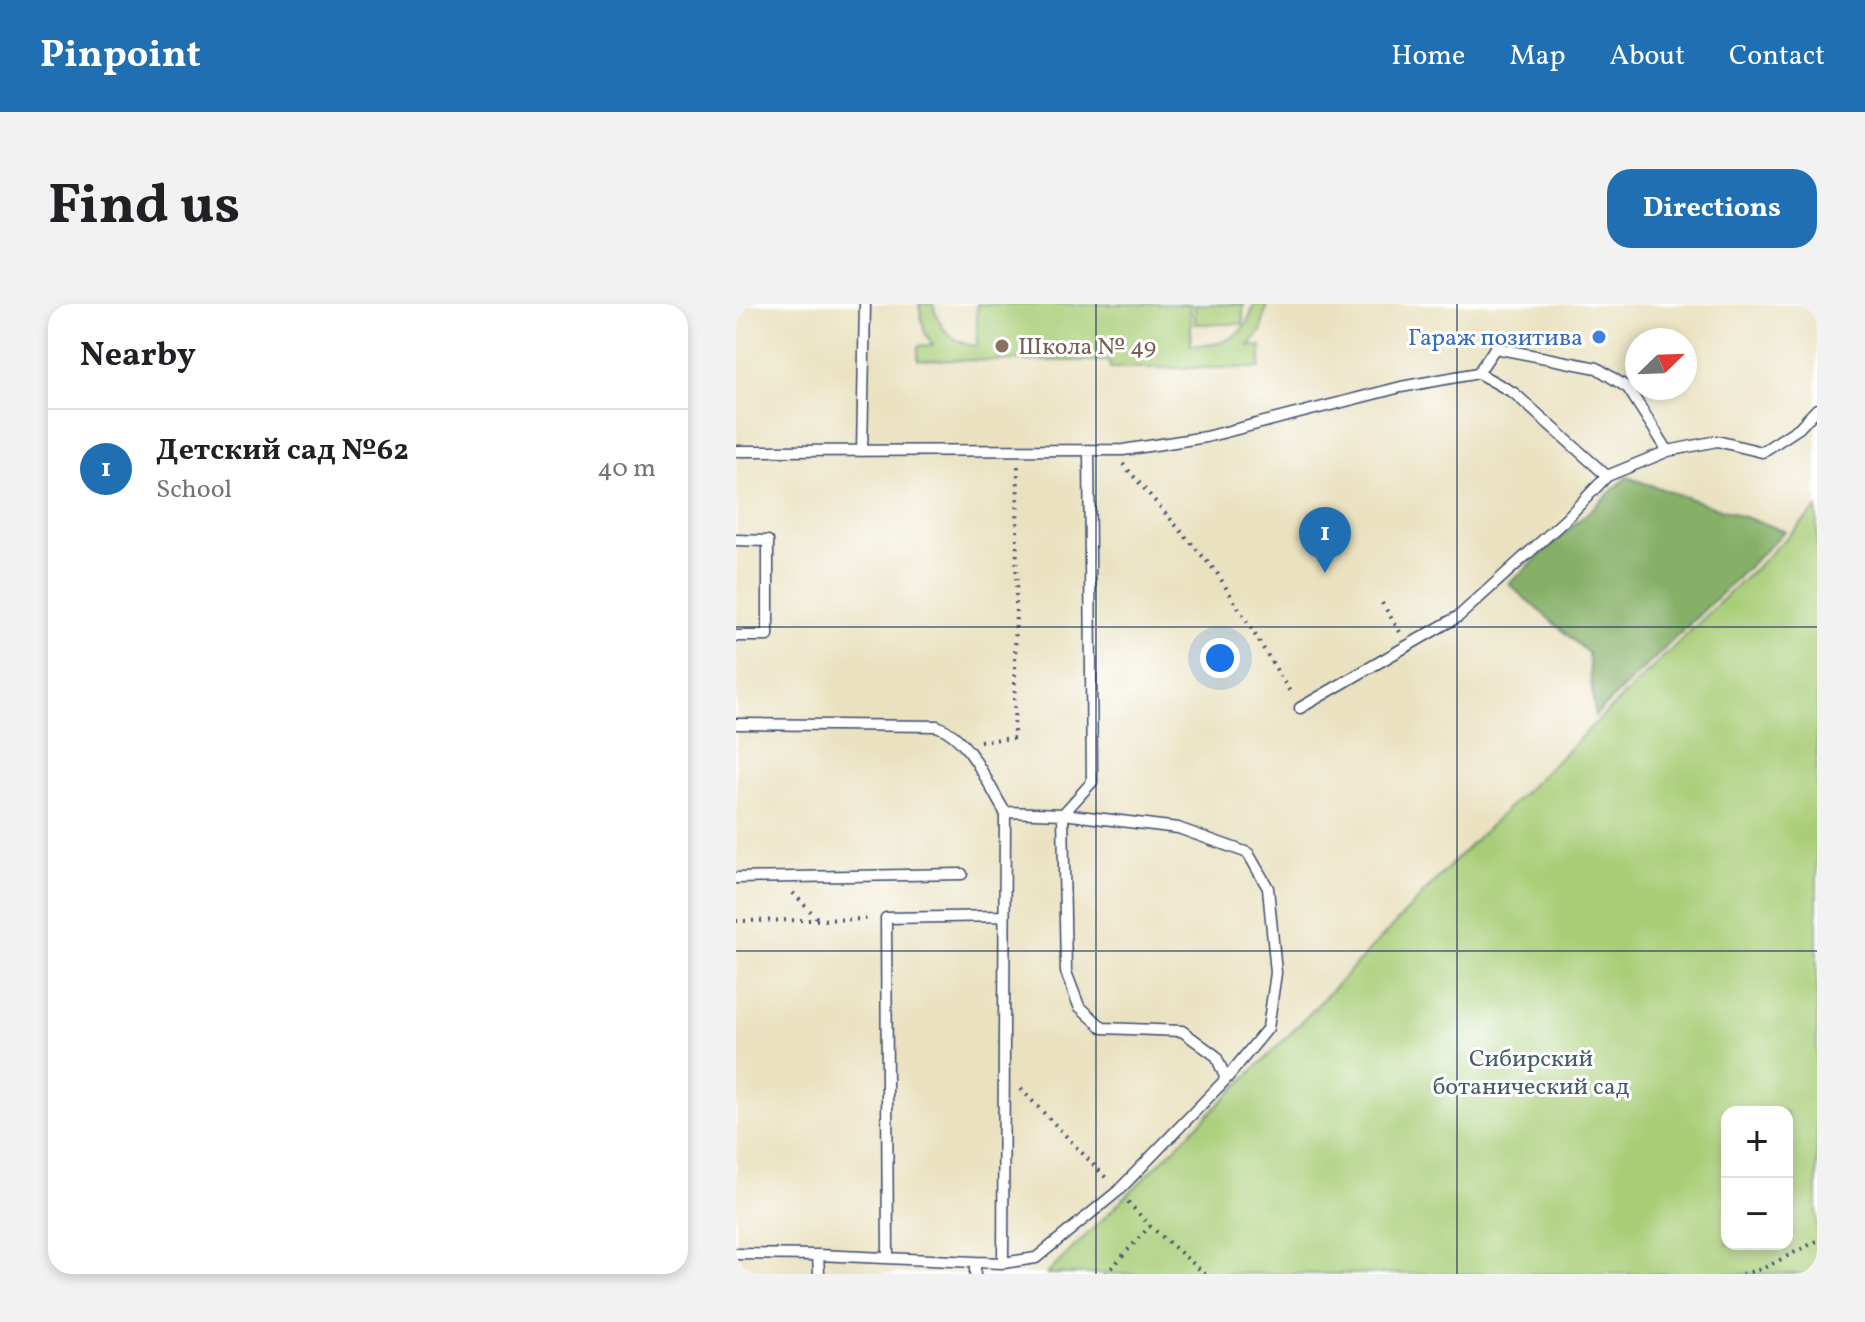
<!DOCTYPE html>
<meta charset="utf-8">
<style>
body{margin:0;font-family:Vollkorn,serif;background:#f2f2f2;color:#202124}
.controls{position:absolute;right:24px;bottom:24px;display:grid;overflow:hidden;border-radius:16px;box-shadow:0 4px 12px #0003}
.controls button{width:72px;height:72px;display:grid;place-items:center;padding:0;border:0;border-bottom:2px solid #e0e0e0;background:#fff;color:#202124;font:40px sans-serif}
.compass{position:absolute;left:889px;top:24px;width:72px;height:72px;border-radius:50%;background:#fff;box-shadow:0 4px 12px #0003;rotate:67deg}
.you{position:absolute;left:484px;top:354px;width:28px;height:28px;margin:-20px;border:6px solid #fff;border-radius:50%;background:#1a73e8;box-shadow:0 0 0 12px #1a73e833}
.badge{display:grid;place-items:center;width:52px;height:52px;border-radius:50%;background:#1f6fb2;color:#fff;font-size:26px;font-weight:700}
.pin{position:absolute;translate:-50% -66px;filter:drop-shadow(0 2px 4px #0008)}
.pin::after{content:'';position:absolute;top:42px;width:28px;height:24px;background:inherit;clip-path:polygon(0 0,100% 0,50% 100%)}
.list{margin:0;padding:0;list-style:none}
h2{display:flex;justify-content:space-between;align-items:center;height:104px;margin:0;padding:0 32px;font-size:34px}
h2 small{font-size:26px;font-weight:400;color:#757577}
.list li{display:grid;grid-template-columns:52px 1fr auto;gap:24px;align-items:center;box-sizing:border-box;height:120px;padding:0 32px;border-top:2px solid #e0e0e0}
.list b{display:block;font-size:30px;white-space:nowrap}
.list p{margin:0;font-size:26px;white-space:nowrap;color:#757577}
.list em{font-size:26px;font-style:normal;color:#757577}
.map{position:relative;flex:none;width:1081px;height:970px;overflow:hidden;border-radius:24px}
header{display:flex;align-items:center;gap:48px;box-sizing:border-box;height:112px;padding:0 40px;background:#1f6fb2;color:#fff}
header strong{font-size:38px}
nav{display:flex;gap:44px;margin-inline-start:auto;font-size:28px}
.intro{display:flex;align-items:center;justify-content:space-between;box-sizing:border-box;height:192px;padding:0 48px}
h1{margin:0;font-size:56px}
.button{padding:20px 36px;border-radius:24px;background:#1f6fb2;color:#fff;font-size:28px;font-weight:700}
main{display:flex;gap:48px;padding:0 48px}
aside{flex:1;background:#fff;border-radius:24px;box-shadow:0 4px 12px #0003}
.map>svg:first-child{display:block}
</style>
<header>
<strong>Pinpoint</strong>
<nav><a>Home</a><a>Map</a><a>About</a><a>Contact</a></nav>
</header>
<div class="intro"><h1>Find us</h1><a class="button">Directions</a></div>
<main>
<aside>
<h2>Nearby<small></small></h2>
<ul class="list">
<li><span class="badge">1</span><div><b>Детский сад №62</b><p>School</p></div><em>40 m</em></li>
</ul>
</aside>
<div class="map">
<svg width="1081" height="970" viewBox="0 0 1081 970">
<rect width="100%" height="100%" fill="#fff"/>
<filter id="ink" filterUnits="userSpaceOnUse"><feTurbulence type="fractalNoise" baseFrequency=".0125" numOctaves="2"/><feDisplacementMap in="SourceGraphic" scale="16" xChannelSelector="R" yChannelSelector="G"/><feConvolveMatrix kernelMatrix="1 2 1 2 8 2 1 2 1" color-interpolation-filters="sRGB"/></filter>
<filter id="wash" filterUnits="userSpaceOnUse"><feTurbulence type="fractalNoise" baseFrequency=".006" numOctaves="4" result="noise"/><feDisplacementMap in="SourceGraphic" scale="32" xChannelSelector="R" yChannelSelector="G"/><feGaussianBlur stdDeviation="1.8" result="paint"/><feColorMatrix in="noise" values="0 0 0 0 0 0 0 0 0 0 0 0 0 0 0 0 0 1.4 0 .05"/><feComposite in="paint" operator="in"/></filter>
<g filter="url(#wash)">
<rect width="100%" height="100%" fill="#e9e1bf"/>
<path fill="#a8cd77" stroke="#627e6a" stroke-width="2" fill-rule="evenodd" d="M 183,0 L 197,0 C 202,23 217,41 241,42 L 241,0 L 455,0 L 455,41 C 486,43 511,33 518,0 L 531,0 L 525,27 L 513,42 L 525,42 L 524,64 L 374,64 L 373,57 L 182,56 L 182,42 L 197,41 L 188,27 Z
M 459,0 L 507,0 L 507,20 L 459,20 Z
M 1081,204 L 1081,970 L 311,970 L 552,732 L 729,546 ZM 991,808 L 1051,808 L 1051,940 L 991,940 Z"/>
<path fill="#86b068" stroke="#507063" stroke-width="2" d="M 891,173 L 1049,227 L 859,412 L 852,349 L 773,280 Z"/>
</g>
<g filter="url(#ink)">
<g fill="none" stroke-linecap="round" stroke-linejoin="round">
<defs>
<path id="service" d="M 742,69 L 759,44 L 861,64 L 892,84 L 932,147 L 981,137 L 1026,148 L 1063,124 L 1081,105
M 0,147 L 387,146 L 470,133 L 665,83 L 742,69 L 778,89 L 871,172
M 126,147 L 129,0
M 0,236 L 32,237 L 32,332 L 0,332
M 564,404 L 723,312 L 830,215 L 871,172 L 932,147
M 0,420 L 201,422 C 235,435 250,478 269,508 L 327,510 L 442,524 L 512,549 L 532,584 L 540,669 L 532,724 L 490,775
M 0,574 L 226,570
M 0,950 L 82,951 L 83,970
M 82,951 L 239,958 L 239,970
M 152,953 L 150,614 L 268,612
M 239,958 L 267,959 L 269,508
M 267,959 L 300,954 L 382,887 L 490,775 L 480,752 L 446,727 L 367,724 L 343,702 L 330,668 L 327,510 L 356,478 L 353,146"/>
</defs>
<use href="#service" stroke="#3a4a6d" stroke-width="13"/>
<path stroke="#3a4a6d" stroke-width="4" stroke-dasharray="2 6" stroke-linecap="butt" d="M 387,160 L 481,269 L 556,391
M 646,299 L 664,328
M 244,437 L 278,434 L 282,161
M 57,589 L 83,616
M 0,617 L 136,615
M 285,785 L 373,877
M 392,898 L 414,922 L 469,970
M 370,970 L 414,922
M 1006,970 L 1026,965 L 1081,937"/>
<use href="#service" stroke="#fff" stroke-width="10"/>
</g>
</g>
<path fill="none" stroke="#1b2f5e" stroke-width="2" stroke-opacity="0.55" d="M 360,0 L 360,970M 721,0 L 721,970M 0,323 L 1081,323M 0,647 L 1081,647"/>
<circle fill="#3f7fe0" stroke="#fff" stroke-width="3" cx="863" cy="33" r="8"/>
<circle fill="#8d6e63" stroke="#fff" stroke-width="3" cx="266" cy="42" r="8"/>
<g text-anchor="middle" stroke-width="6" stroke-linejoin="round" paint-order="stroke">
<g font-size="24" fill="#366cbe" stroke="#fff" text-anchor="end">
<text x="847" y="41">Гараж позитива</text>
</g>
<g font-size="24" fill="#785e54" stroke="#fff" text-anchor="start">
<text x="282" y="50">Школа № 49</text>
</g>
<g font-size="24" fill="#455e66" stroke="#fff">
<text x="795" y="762">Сибирский<tspan x="795" dy="28">ботанический сад</tspan></text>
</g>
</g>
</svg>
<div class="controls">
<button>+</button>
<button>−</button>
</div>
<svg class="compass" viewBox="-18 -18 36 36"><path d="M0-13l5 13h-10z" fill="#e53935"/><path d="M0 13l5-13h-10z" fill="#757577"/></svg>
<div class="you"></div>
<div class="pin badge" style="left:589px;top:269px">1</div>
</div>
</main>
